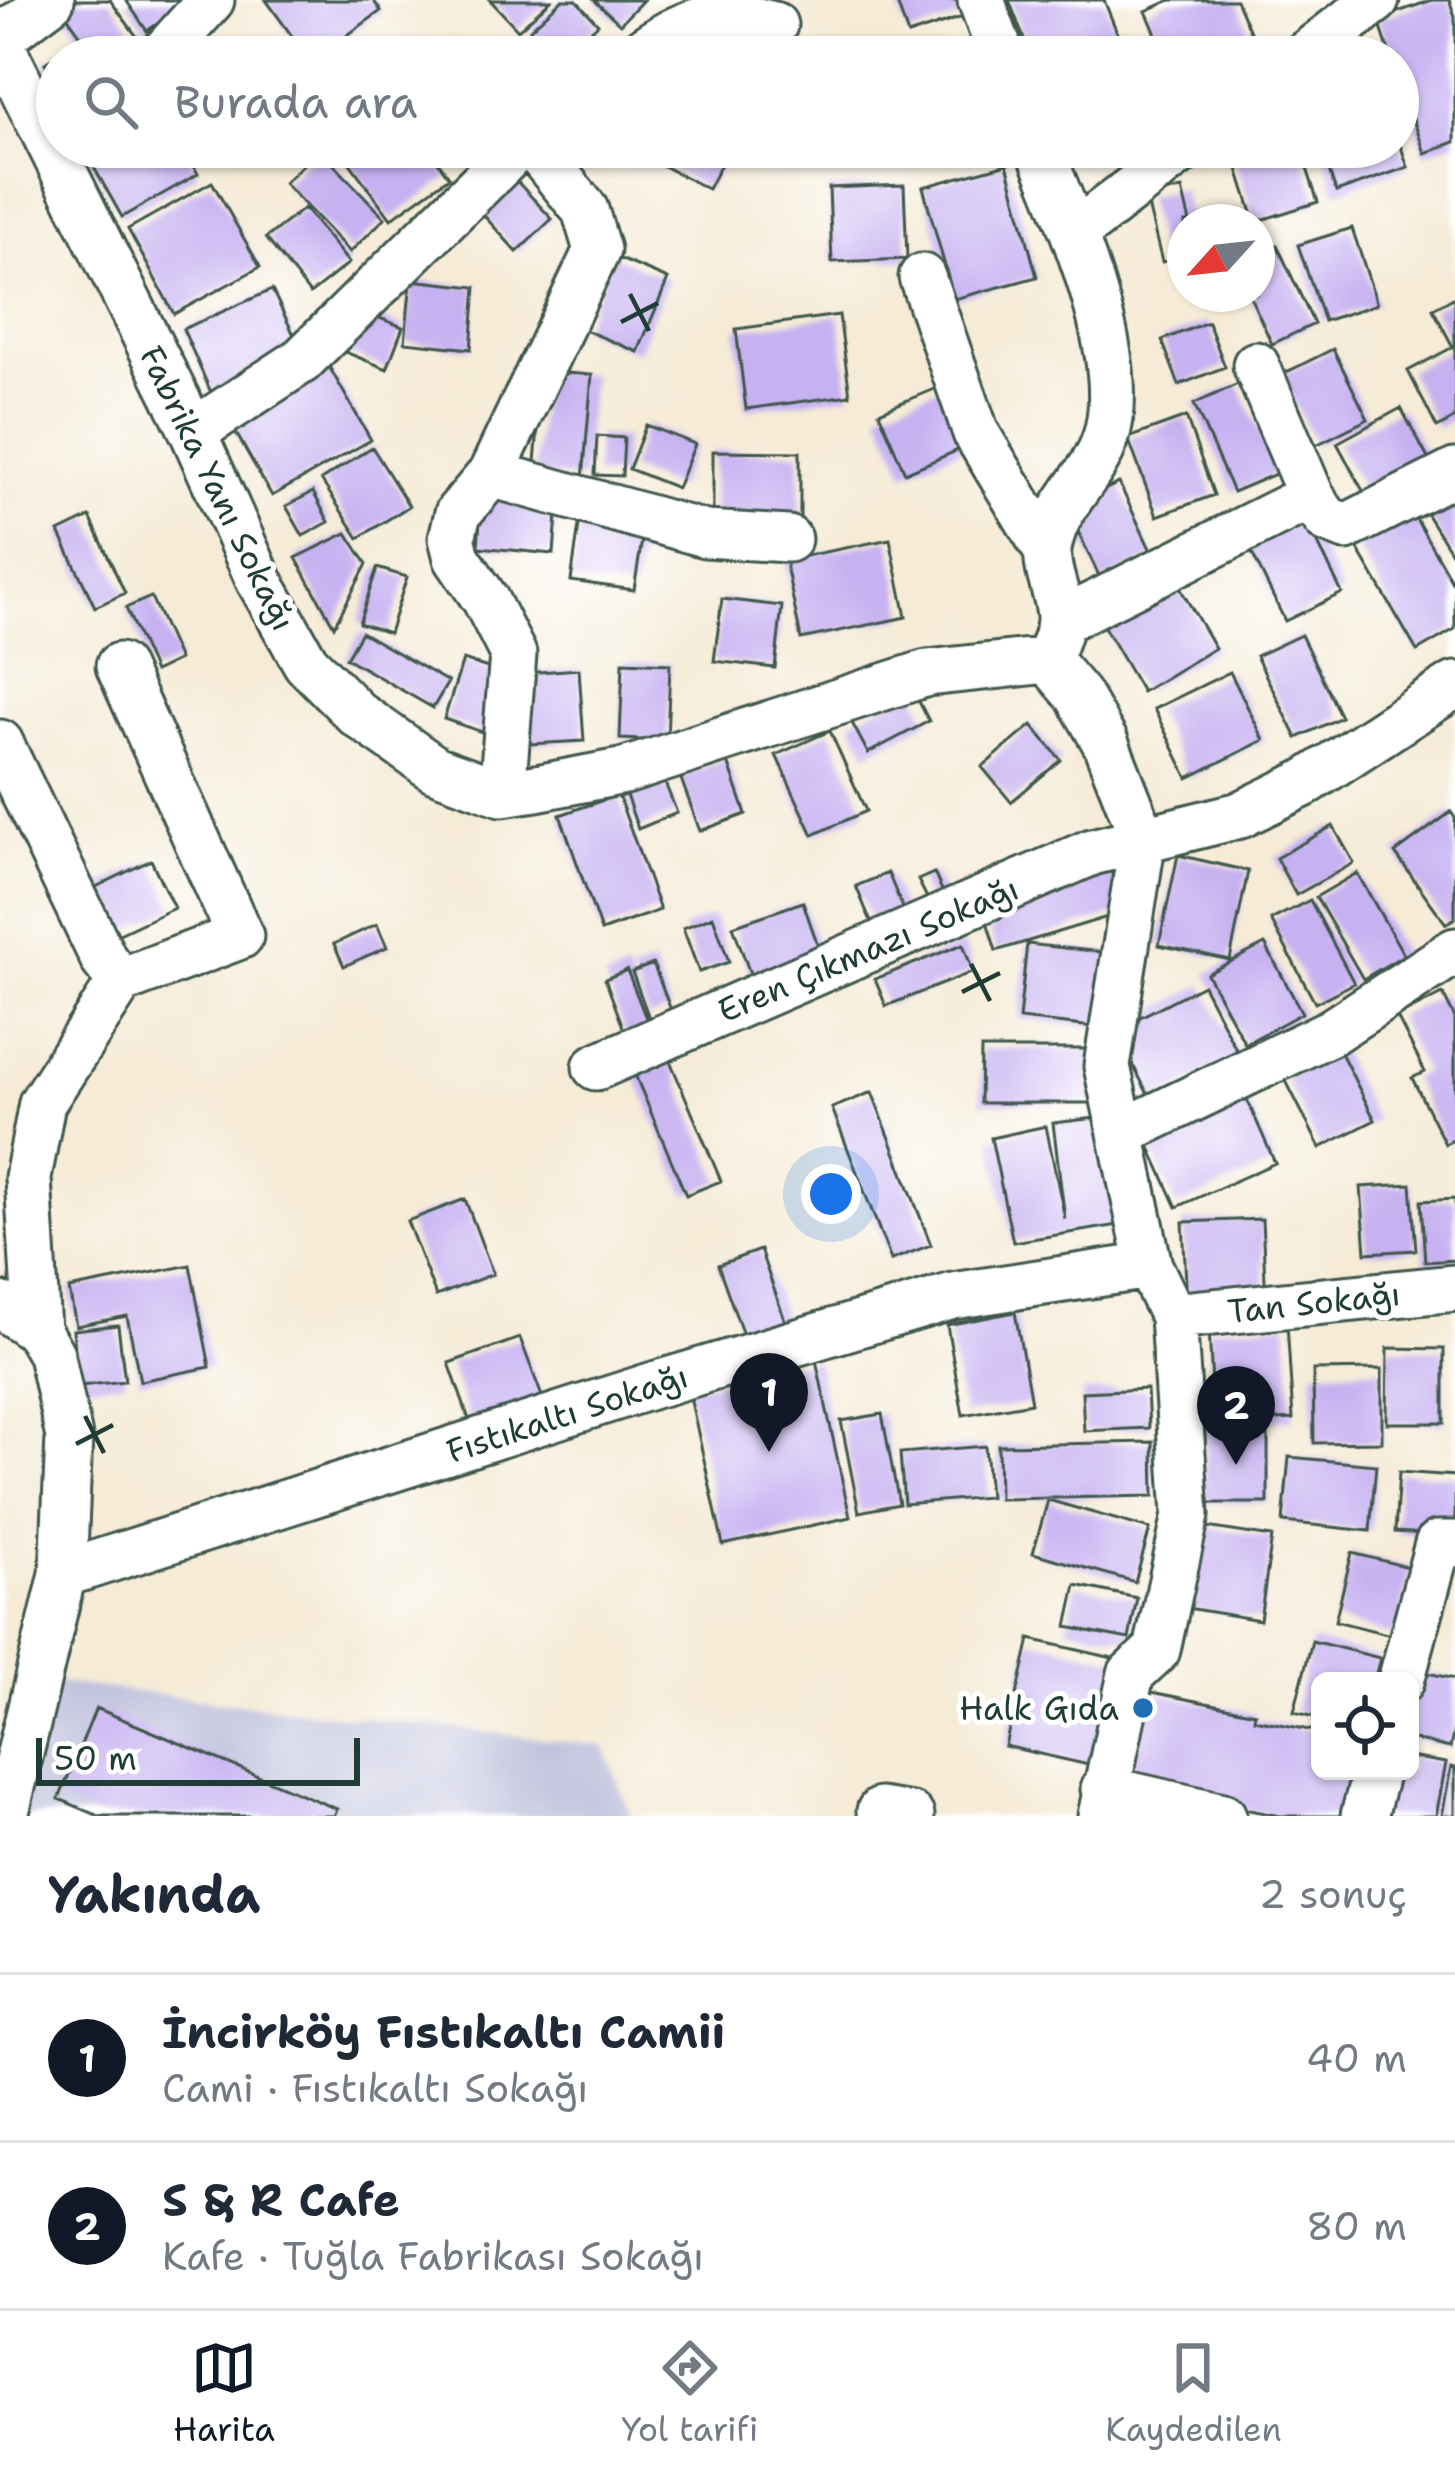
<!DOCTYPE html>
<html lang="tr">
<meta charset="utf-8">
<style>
body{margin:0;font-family:"Shantell Sans",sans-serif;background:#f2f2f3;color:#1f2937}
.controls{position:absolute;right:36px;bottom:36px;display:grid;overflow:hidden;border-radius:18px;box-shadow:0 3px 9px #0004}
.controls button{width:108px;height:108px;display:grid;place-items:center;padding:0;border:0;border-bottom:3px solid #e0e1e3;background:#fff;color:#1f2937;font:60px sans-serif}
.compass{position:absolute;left:1167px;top:204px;width:108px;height:108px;border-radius:50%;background:#fff;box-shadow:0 3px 9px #0004;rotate:243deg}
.scale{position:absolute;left:36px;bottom:30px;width:324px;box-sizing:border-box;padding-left:12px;border:6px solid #1f3d34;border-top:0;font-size:33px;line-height:42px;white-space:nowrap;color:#1f3d34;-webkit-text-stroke:9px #fff;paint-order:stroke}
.you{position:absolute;left:831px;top:1194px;width:42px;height:42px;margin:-30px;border:9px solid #fff;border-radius:50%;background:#1a73e8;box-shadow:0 0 0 18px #1a73e833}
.badge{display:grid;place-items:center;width:78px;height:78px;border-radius:50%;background:#111827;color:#fff;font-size:39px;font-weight:700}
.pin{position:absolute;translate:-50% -99px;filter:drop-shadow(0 3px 6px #0008)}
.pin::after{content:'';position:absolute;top:63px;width:42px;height:36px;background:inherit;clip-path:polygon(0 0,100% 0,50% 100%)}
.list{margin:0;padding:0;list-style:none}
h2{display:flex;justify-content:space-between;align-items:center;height:156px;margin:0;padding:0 48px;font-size:51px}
h2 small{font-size:39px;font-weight:400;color:#747a83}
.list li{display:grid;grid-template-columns:78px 1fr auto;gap:36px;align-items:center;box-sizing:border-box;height:168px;padding:0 48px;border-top:3px solid #e0e1e3}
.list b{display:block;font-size:45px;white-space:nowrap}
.list p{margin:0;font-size:39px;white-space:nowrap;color:#747a83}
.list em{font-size:39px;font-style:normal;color:#747a83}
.icon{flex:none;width:66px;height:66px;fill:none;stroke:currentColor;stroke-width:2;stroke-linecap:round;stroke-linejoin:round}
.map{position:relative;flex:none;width:1455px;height:1816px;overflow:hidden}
.search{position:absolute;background:#fff;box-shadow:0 3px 9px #0004;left:36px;right:36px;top:36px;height:132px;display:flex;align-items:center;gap:30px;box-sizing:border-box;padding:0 42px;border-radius:66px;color:#747a83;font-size:45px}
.sheet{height:492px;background:#fff}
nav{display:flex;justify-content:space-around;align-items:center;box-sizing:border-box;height:168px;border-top:3px solid #e0e1e3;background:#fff;font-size:33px;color:#747a83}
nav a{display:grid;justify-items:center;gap:6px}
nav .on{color:#111827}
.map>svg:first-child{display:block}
</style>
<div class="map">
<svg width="1455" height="1816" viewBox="0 0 1455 1816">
<rect width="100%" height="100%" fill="#fff"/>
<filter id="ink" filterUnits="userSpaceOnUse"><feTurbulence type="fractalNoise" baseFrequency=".00833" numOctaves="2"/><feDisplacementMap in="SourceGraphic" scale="24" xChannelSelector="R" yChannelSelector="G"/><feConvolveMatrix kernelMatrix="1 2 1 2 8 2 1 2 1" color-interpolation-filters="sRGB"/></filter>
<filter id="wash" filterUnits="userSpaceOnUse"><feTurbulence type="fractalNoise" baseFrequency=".004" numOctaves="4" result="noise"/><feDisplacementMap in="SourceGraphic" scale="48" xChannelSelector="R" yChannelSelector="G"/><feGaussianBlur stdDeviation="2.7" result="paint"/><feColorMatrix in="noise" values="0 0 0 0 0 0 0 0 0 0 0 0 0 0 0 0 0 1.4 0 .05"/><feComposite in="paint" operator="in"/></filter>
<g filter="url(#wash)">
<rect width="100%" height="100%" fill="#f5ebd6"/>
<path fill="#c1c2dd" d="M 52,1682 L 604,1746 L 631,1816 L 19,1816 Z"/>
<g id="blocks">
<path fill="#c6b1f1" d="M 74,0 L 110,0 L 149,53 L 144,57 L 96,57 L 62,9 Z
M 126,0 L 191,0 L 147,31 Z
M 266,0 L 373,0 L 381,11 L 317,57 L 307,57 Z
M 490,0 L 551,0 L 518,30 Z
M 562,0 L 576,0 L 598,24 L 561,57 L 555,57 L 530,29 Z
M 594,0 L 643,0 L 620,24 Z
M 896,0 L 963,0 L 968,15 L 908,35 Z
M 1009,0 L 1104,0 L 1118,35 L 1061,57 L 1031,57 Z
M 1171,0 L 1236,0 L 1261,57 L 1166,57 L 1146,11 Z
M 1432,0 L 1449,0 L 1455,16 L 1455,142 L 1425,153 L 1398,76 L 1398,57 L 1391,57 L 1378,19 Z
M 82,40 L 92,57 L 57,57 L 57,84 L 45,63 Z
M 356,41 L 368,57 L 335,57 Z
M 183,147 L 198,174 L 122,217 L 83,148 Z
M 338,147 L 427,147 L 449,177 L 391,219 Z
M 648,147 L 730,147 L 708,189 L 644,156 Z
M 1231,147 L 1300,147 L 1318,202 L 1255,222 Z
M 1321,147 L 1401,147 L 1408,167 L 1336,192 Z
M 319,149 L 385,218 L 350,252 L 284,183 Z
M 1007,164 L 1037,277 L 954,299 L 923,187 Z
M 512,176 L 552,219 L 517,252 L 477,208 Z
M 212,182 L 260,267 L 174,314 L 128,229 Z
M 904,185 L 907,259 L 832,262 L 829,188 Z
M 1182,189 L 1190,222 L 1185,222 L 1185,257 L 1162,262 L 1146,197 Z
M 304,208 L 349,263 L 310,294 L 266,238 Z
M 1352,228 L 1377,304 L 1324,321 L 1298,245 Z
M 1277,245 L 1314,324 L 1272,344 L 1249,294 L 1257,294 L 1257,255 Z
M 613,256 L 668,279 L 638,352 L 582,329 Z
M 411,280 L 476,287 L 471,349 L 405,342 Z
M 272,290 L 302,351 L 213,397 L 183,329 Z
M 1455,297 L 1455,418 L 1437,428 L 1408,371 L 1453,347 L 1433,309 Z
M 356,309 L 403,327 L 387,369 L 340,350 Z
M 839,315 L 850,395 L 746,409 L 736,329 Z
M 1208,322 L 1225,367 L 1179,385 L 1162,340 Z
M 1333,349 L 1368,419 L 1316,445 L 1281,375 Z
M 327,363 L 371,440 L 272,496 L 228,419 Z
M 543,371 L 592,375 L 583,479 L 534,474 Z
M 1238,384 L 1278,473 L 1233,492 L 1194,404 Z
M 944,385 L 970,445 L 905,473 L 879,412 Z
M 1401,408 L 1432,466 L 1368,500 L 1337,443 Z
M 1186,417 L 1214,495 L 1157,516 L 1128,438 Z
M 646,425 L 695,444 L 677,488 L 629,469 Z
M 597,436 L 624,438 L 622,476 L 595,475 Z
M 372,447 L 409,506 L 359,538 L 321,480 Z
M 713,451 L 800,452 L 800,522 L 713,522 Z
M 1119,483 L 1154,557 L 1102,582 L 1067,508 Z
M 1455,490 L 1455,559 L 1424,510 Z
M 313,492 L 329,522 L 303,536 L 286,506 Z
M 482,494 L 558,501 L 554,554 L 478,547 Z
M 1412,512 L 1455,587 L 1455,629 L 1417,651 L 1355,544 Z
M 90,517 L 125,593 L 95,607 L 59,532 Z
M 580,518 L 644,527 L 634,590 L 571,581 Z
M 1306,519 L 1342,593 L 1285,621 L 1249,547 Z
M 347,533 L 367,564 L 334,626 L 296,558 Z
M 890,539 L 906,617 L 801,639 L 785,560 Z
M 377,568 L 407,577 L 389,633 L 359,623 Z
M 1173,576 L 1215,648 L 1142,692 L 1100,620 Z
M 151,597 L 179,660 L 154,672 L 126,608 Z
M 722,599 L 782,606 L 775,668 L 714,661 Z
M 361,632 L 448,682 L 433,708 L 346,658 Z
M 1301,635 L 1341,717 L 1297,738 L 1256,656 Z
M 463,660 L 507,674 L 488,734 L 444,719 Z
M 623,662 L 670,664 L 667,741 L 620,739 Z
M 579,669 L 584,741 L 530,744 L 525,673 Z
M 1230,672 L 1264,740 L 1188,778 L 1154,709 Z
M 913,690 L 929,721 L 868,753 L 851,721 Z
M 1032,725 L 1061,760 L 1011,802 L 982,767 Z
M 830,731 L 866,811 L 813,835 L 776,755 Z
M 727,759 L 746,814 L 700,831 L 680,776 Z
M 661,773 L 677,813 L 638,829 L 623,787 Z
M 618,795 L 660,910 L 601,931 L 560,815 Z
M 1451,812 L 1455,818 L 1455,918 L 1446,924 L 1395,853 Z
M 1333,826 L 1354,863 L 1296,895 L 1276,858 Z
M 1178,855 L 1248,871 L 1230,960 L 1159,945 Z
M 151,860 L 174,908 L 117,935 L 94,888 Z
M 1110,867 L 1124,912 L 996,951 L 982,905 Z
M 888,873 L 911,928 L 879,941 L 856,886 Z
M 934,873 L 947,901 L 932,908 L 918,880 Z
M 1357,873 L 1404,955 L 1363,979 L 1316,897 Z
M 1310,900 L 1354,983 L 1315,1003 L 1271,920 Z
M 803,902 L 822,958 L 753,982 L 733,926 Z
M 713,916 L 729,962 L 699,972 L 683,928 Z
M 377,924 L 387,947 L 344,966 L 334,944 Z
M 963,944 L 973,972 L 886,1006 L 875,979 Z
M 1027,944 L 1111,953 L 1103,1028 L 1019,1019 Z
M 1265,944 L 1302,1013 L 1245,1044 L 1207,974 Z
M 653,964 L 671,1010 L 649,1018 L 632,972 Z
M 627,970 L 649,1026 L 626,1035 L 605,979 Z
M 1203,985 L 1240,1057 L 1152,1102 L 1115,1030 Z
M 1443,994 L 1455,1018 L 1455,1139 L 1445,1144 L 1412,1078 L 1425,1072 L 1397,1017 Z
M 981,1049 L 1095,1049 L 1095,1103 L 980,1103 Z
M 1339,1049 L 1375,1120 L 1320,1148 L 1284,1077 Z
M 668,1056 L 721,1181 L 686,1195 L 633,1070 Z
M 1242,1088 L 1275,1163 L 1177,1207 L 1143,1132 Z
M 872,1092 L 931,1245 L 891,1260 L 832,1108 Z
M 1105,1117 L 1119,1225 L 1013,1242 L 991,1138 L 1046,1126 L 1065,1219 L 1053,1123 Z
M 1411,1184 L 1416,1250 L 1366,1253 L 1361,1187 Z
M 465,1199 L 493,1274 L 436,1296 L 407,1221 Z
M 1455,1199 L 1455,1260 L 1425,1262 L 1421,1201 Z
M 1262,1219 L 1266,1301 L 1187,1304 L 1183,1222 Z
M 760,1250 L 786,1323 L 744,1338 L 718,1265 Z
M 190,1265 L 210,1367 L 140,1381 L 127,1316 L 76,1326 L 69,1289 Z
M 1015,1312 L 1031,1403 L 963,1415 L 947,1325 Z
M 1287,1323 L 1293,1419 L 1214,1424 L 1209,1328 Z
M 118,1325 L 125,1381 L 79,1386 L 73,1330 Z
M 520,1338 L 543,1399 L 471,1425 L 449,1363 Z
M 1388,1348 L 1444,1349 L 1444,1423 L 1387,1423 Z
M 816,1360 L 850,1517 L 723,1545 L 688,1388 Z
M 1382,1369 L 1382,1442 L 1314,1443 L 1313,1370 Z
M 1147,1389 L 1149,1428 L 1084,1431 L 1082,1392 Z
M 882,1414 L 899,1504 L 859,1512 L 841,1421 Z
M 1205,1427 L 1268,1427 L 1268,1503 L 1205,1503 Z
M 1153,1442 L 1154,1496 L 999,1499 L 998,1445 Z
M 985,1446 L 989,1497 L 904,1504 L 900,1453 Z
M 1289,1457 L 1376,1465 L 1370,1531 L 1283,1522 Z
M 1399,1472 L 1455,1476 L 1455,1536 L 1395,1532 Z
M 1048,1500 L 1150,1529 L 1135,1582 L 1033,1553 Z
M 1200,1526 L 1272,1537 L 1260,1620 L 1187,1608 Z
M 1352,1553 L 1412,1568 L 1395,1636 L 1335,1621 Z
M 1076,1585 L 1137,1598 L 1129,1639 L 1067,1627 Z
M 1030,1639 L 1117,1659 L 1093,1766 L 1005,1746 Z
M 1312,1641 L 1380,1658 L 1374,1681 L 1320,1681 L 1320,1718 L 1294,1712 Z
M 1409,1669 L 1455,1679 L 1455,1725 L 1450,1748 L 1410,1739 Z
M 1142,1690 L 1255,1713 L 1254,1719 L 1320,1732 L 1320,1771 L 1351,1771 L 1342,1816 L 1280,1816 L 1123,1785 Z
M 96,1708 L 337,1809 L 334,1816 L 99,1816 L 59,1799 Z
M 1410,1757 L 1446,1763 L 1436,1816 L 1376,1816 L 1384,1771 L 1410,1771 Z
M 1451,1767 L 1455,1768 L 1455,1816 L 1442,1816 Z"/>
</g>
</g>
<g filter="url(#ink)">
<use href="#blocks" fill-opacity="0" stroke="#3f574c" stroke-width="3"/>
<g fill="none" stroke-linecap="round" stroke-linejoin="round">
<defs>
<path id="street" d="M 981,0 L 1002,57
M 0,38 L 51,0
M 0,43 L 193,432 L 259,580 L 306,663 L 357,714 L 435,769 L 502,793 L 536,788 L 625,771 L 927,673 L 1048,660
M 160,57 L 211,0
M 634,57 C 681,21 715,8 774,25
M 1302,57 L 1376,0
M 1039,147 C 1069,221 1132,362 1105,440 C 1092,479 1058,500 1049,544 C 1043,567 1059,593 1060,616 C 1061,630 1052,647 1048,660
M 1074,234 L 1186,147
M 922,277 L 976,433 L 1047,551
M 1256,365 L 1311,496 L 1326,519 L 1346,527 L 1455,472
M 193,432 L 301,361 L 518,147
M 491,474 L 705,534 L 788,539
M 1061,621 L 1311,496
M 1048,660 L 1078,695 L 1105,742 L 1143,838 L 1107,1066 L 1149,1266 L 1173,1316 L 1186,1515 L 1157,1650 L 1131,1674 L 1101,1816
M 119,666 L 240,936 L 121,981
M 0,743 L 104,960 L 121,981 L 42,1103 L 28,1178 L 37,1330
M 502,793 L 513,654 L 485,599 L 457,558 L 452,538 L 458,513 L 491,474 L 597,250 L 585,210 L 534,147
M 596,1067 L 1092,852 L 1240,815 L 1305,783 L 1455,685
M 1123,1132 L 1331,1032 L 1455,951
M 0,1305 L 37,1330 L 51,1354 L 69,1437 L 63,1574 L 5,1816
M 1173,1316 L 1455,1288
M 63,1574 L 654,1385 L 953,1296 L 1149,1266
M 1401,1681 L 1438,1544 L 1455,1544
M 1104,1789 L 1223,1816
M 880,1811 L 911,1816
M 1364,1816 L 1376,1771"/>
</defs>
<use href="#street" stroke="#3f574c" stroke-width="51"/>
<use href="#street" stroke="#fff" stroke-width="45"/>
</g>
</g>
<path fill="none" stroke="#1f3d34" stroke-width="4.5" d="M 630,294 L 649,331M 621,322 L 658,303M 971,964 L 990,1001M 962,992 L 1000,973M 85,1416 L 104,1453M 76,1444 L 113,1425"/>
<circle fill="#1f6fb2" stroke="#fff" stroke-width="4.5" cx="1143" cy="1708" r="12"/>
<g text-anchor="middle" stroke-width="10" stroke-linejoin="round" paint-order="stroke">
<g font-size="33" fill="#1f3d34" stroke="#fff">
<text transform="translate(218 488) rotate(64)" y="12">Fabrika Yanı Sokağı</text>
<text transform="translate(868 949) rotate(-23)" y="12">Eren Çıkmazı Sokağı</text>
<text transform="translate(1314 1302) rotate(-6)" y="12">Tan Sokağı</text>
<text transform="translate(567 1413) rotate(-18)" y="12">Fıstıkaltı Sokağı</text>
</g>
<g font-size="33" fill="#1f3d34" stroke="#fff" text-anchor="end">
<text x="1119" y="1720">Halk Gıda</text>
</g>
</g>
</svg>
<div class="controls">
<button><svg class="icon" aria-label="locate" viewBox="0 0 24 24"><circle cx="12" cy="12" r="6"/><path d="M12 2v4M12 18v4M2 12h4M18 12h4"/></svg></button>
</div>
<svg class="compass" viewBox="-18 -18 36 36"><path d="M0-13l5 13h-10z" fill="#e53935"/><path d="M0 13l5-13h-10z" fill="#747a83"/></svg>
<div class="scale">50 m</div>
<div class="you"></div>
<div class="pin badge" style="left:769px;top:1452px">1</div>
<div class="pin badge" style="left:1236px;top:1465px">2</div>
<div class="search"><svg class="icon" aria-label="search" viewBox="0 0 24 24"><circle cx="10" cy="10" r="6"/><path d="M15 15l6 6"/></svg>Burada ara</div>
</div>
<section class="sheet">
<h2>Yakında<small>2 sonuç</small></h2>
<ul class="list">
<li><span class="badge">1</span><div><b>İncirköy Fıstıkaltı Camii</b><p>Cami · Fıstıkaltı Sokağı</p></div><em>40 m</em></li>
<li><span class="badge">2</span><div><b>S &amp; R Cafe</b><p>Kafe · Tuğla Fabrikası Sokağı</p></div><em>80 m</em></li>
</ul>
</section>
<nav>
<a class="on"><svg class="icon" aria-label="map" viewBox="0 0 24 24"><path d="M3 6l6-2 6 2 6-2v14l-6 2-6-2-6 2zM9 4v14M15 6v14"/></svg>Harita</a>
<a><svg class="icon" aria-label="directions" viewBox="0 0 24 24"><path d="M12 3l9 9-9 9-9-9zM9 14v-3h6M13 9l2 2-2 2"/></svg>Yol tarifi</a>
<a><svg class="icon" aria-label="saved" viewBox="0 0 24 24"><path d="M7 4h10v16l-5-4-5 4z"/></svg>Kaydedilen</a>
</nav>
